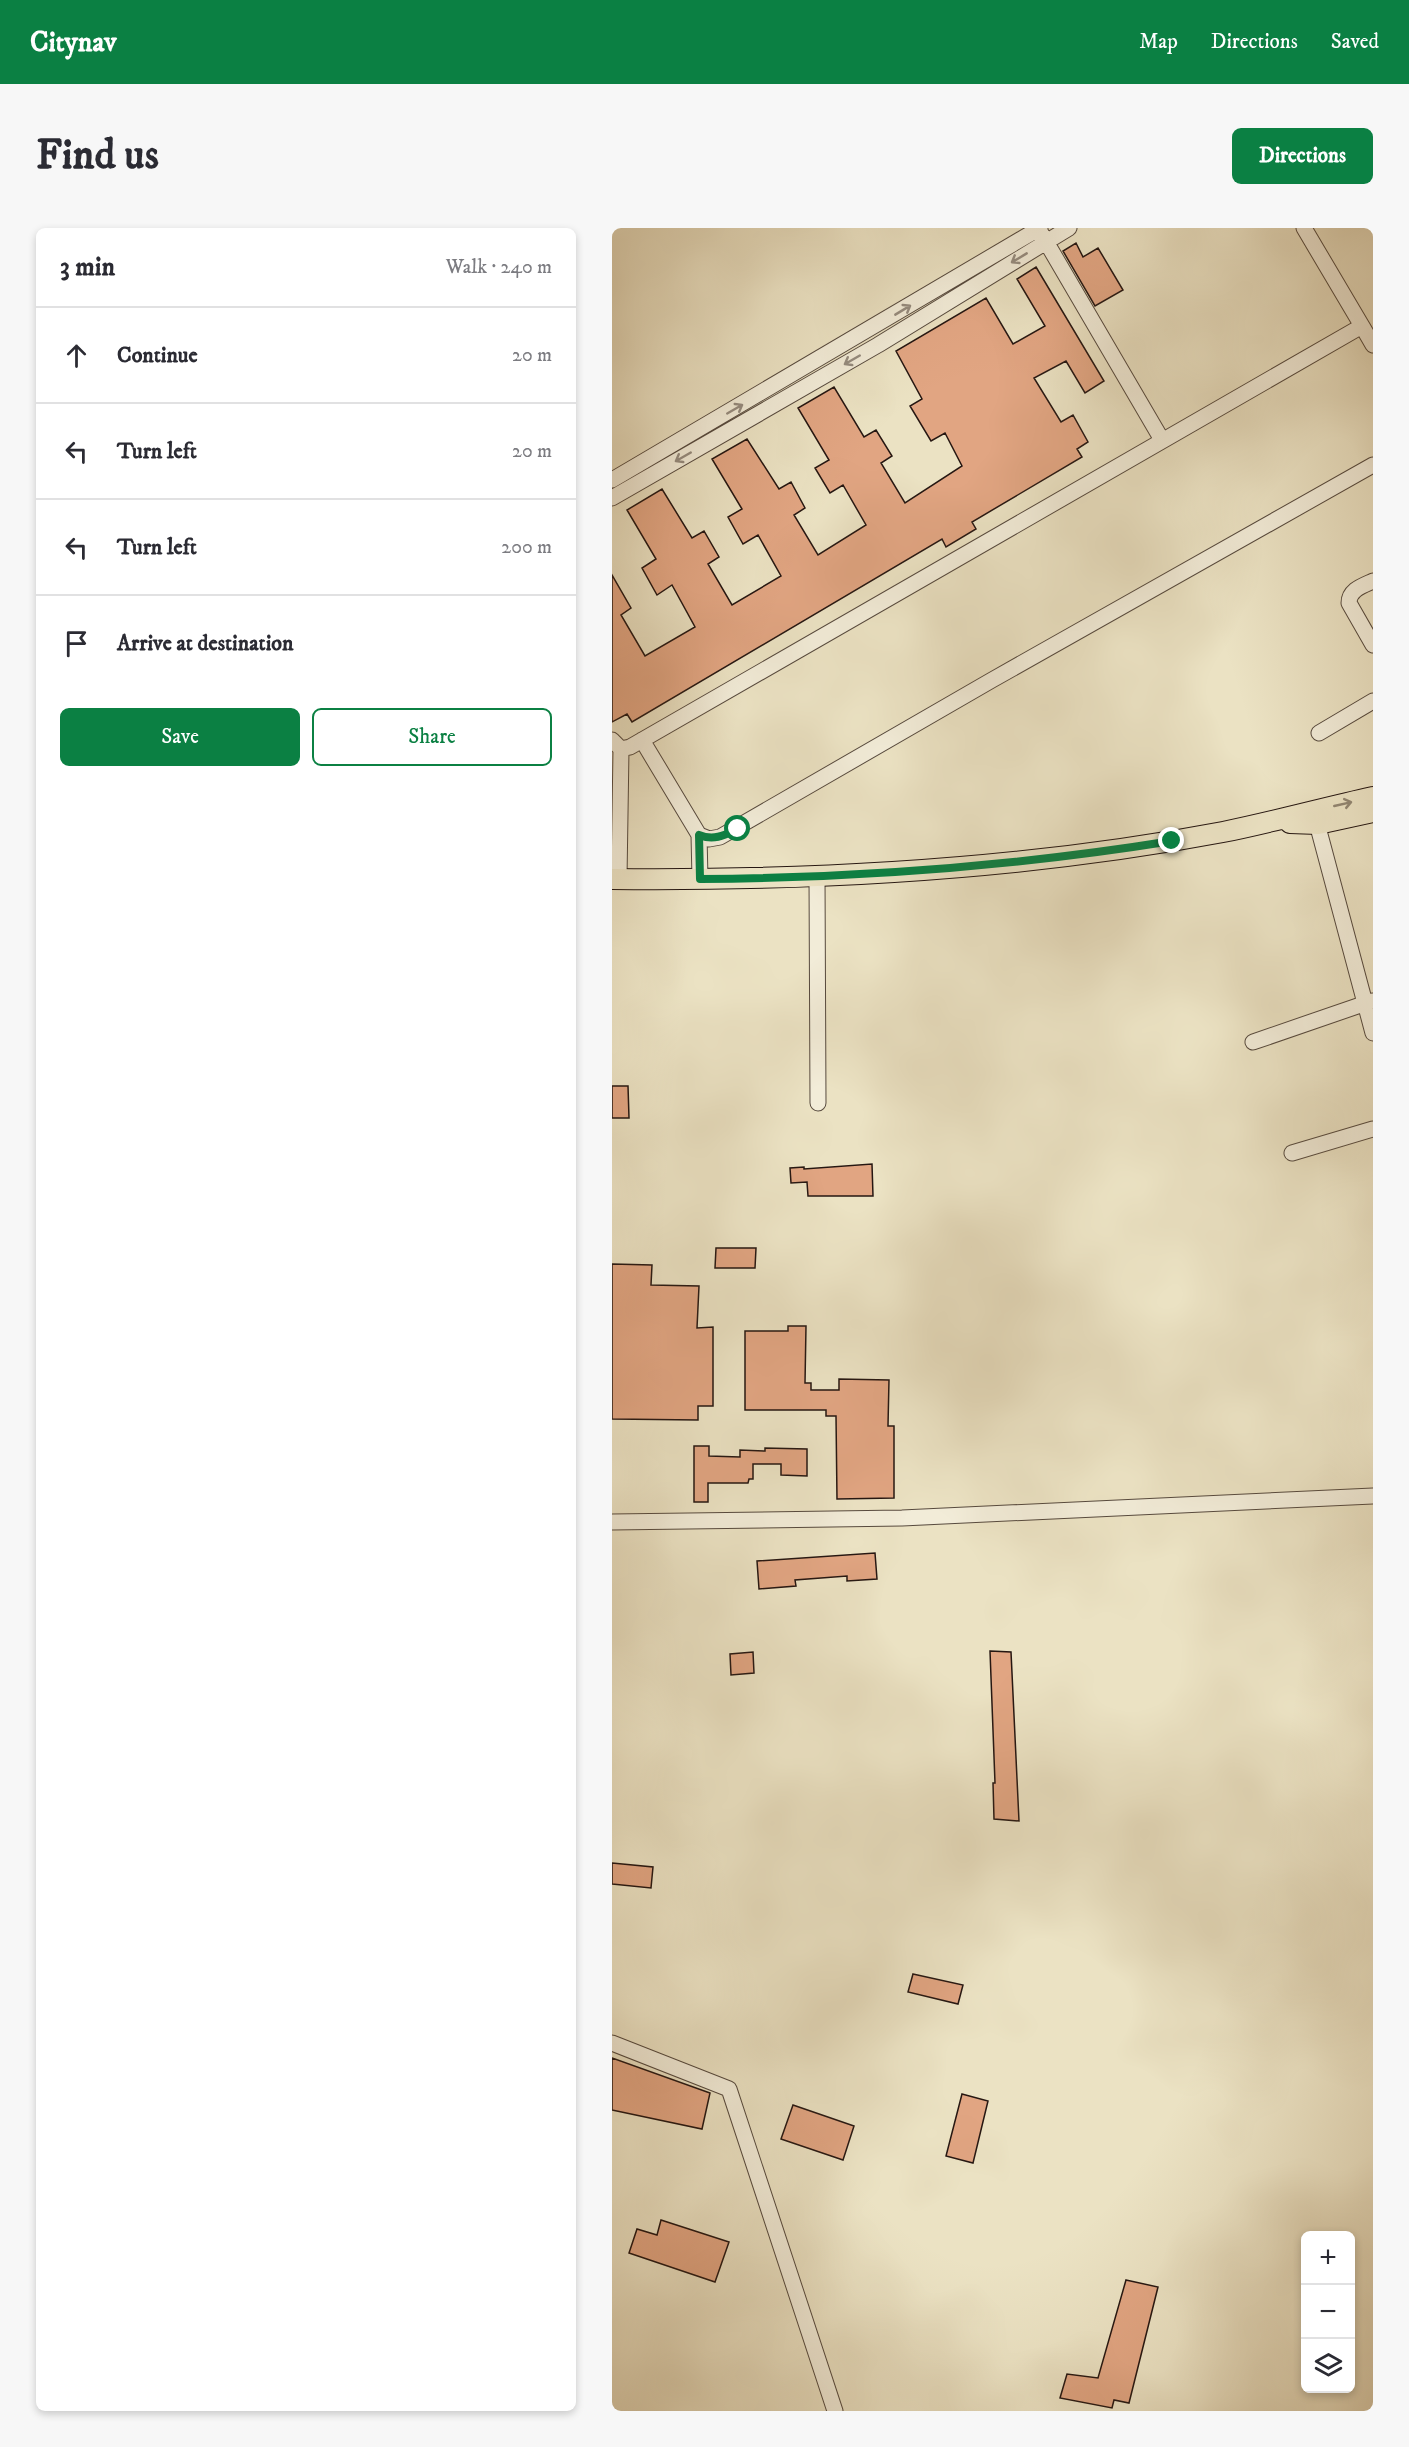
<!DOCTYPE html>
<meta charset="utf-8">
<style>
body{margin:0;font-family:"IM FELL DW Pica",serif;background:#f7f7f7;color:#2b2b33}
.controls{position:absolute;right:18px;bottom:18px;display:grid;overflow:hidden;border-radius:9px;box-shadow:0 3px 9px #0003}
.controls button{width:54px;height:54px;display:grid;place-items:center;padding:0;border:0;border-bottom:2px solid #e1e1e2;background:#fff;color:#2b2b33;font:30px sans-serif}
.stop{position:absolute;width:18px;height:18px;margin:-14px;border:4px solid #0b8043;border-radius:50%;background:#fff}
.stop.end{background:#0b8043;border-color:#fff;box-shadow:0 2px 6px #0008}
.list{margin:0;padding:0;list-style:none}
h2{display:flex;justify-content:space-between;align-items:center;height:78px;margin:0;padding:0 24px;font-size:26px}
h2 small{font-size:20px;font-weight:400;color:#7c7c81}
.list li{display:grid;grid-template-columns:39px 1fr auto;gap:18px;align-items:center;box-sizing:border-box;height:96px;padding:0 24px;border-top:2px solid #e1e1e2}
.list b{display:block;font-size:22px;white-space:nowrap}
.list em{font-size:20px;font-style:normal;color:#7c7c81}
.actions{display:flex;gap:12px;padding:18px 24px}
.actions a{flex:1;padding:14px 0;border:2px solid #0b8043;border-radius:9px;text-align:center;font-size:21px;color:#0b8043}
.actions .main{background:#0b8043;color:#fff}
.icon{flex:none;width:33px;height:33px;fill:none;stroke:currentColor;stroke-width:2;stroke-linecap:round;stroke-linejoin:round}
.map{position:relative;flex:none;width:761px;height:2183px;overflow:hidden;border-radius:9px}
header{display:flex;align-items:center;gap:36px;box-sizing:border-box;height:84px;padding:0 30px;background:#0b8043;color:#fff}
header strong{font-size:28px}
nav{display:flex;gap:33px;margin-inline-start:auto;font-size:21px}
.intro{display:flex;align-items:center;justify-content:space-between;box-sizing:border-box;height:144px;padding:0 36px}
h1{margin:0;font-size:42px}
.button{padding:15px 27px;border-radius:9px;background:#0b8043;color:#fff;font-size:21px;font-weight:700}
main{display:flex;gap:36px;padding:0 36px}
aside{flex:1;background:#fff;border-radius:9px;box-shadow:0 3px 9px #0003}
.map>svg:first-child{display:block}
</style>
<header>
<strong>Citynav</strong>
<nav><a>Map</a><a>Directions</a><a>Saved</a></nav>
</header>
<div class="intro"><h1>Find us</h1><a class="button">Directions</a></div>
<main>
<aside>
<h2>3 min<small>Walk · 240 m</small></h2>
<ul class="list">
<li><svg class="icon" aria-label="ahead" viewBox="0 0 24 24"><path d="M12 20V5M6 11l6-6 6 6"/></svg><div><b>Continue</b></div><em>20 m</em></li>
<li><svg class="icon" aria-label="left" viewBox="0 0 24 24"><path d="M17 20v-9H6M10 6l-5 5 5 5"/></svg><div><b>Turn left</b></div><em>20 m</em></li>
<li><svg class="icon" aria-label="left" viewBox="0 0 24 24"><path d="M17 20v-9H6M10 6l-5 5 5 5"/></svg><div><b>Turn left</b></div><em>200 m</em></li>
<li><svg class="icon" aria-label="arrive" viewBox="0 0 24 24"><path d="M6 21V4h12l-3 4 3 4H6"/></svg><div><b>Arrive at destination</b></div></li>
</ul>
<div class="actions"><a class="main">Save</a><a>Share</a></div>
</aside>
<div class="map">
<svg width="761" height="2183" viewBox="0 0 761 2183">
<rect width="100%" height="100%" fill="#ebe2c3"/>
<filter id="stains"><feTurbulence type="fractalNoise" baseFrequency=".00333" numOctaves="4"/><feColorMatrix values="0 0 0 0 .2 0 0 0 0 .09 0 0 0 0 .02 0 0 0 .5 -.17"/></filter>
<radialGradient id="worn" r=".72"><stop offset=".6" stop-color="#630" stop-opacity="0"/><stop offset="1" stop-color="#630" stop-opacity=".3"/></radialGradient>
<path fill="#e1a582" stroke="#261712" stroke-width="1.5" d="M 464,15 L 471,29 L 486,20 L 511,62 L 483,78 L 451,23 Z
M 424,39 L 492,153 L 473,165 L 454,133 L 422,150 L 449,194 L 461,187 L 476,214 L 465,221 L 470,229 L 360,294 L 364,301 L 334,319 L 330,311 L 20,494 L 15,486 L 0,494 L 0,347 L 19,380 L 9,387 L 33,428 L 83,399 L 60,357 L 45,367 L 30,340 L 44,331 L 15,282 L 50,261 L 80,310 L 92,303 L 107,329 L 96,336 L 120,377 L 169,348 L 146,307 L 131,316 L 116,289 L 130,281 L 100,231 L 135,211 L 167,261 L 179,254 L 193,280 L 182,287 L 206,327 L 254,297 L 231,257 L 218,265 L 203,240 L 217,232 L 186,180 L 222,159 L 252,209 L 264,202 L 280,228 L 269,235 L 293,275 L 350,238 L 333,205 L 319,213 L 298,178 L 310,171 L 284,123 L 374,70 L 401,116 L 433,98 L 405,51 Z
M 0,858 L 16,858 L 17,890 L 0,890 Z
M 260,936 L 261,968 L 196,968 L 195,954 L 179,955 L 178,940 L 192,939 L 192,941 Z
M 104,1020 L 144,1020 L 143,1040 L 103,1040 Z
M 0,1036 L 40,1037 L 39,1057 L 87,1058 L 85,1100 L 101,1099 L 101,1178 L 86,1178 L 86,1192 L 0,1191 Z
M 176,1098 L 194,1098 L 193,1155 L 199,1155 L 199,1162 L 227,1162 L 227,1151 L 277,1152 L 276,1198 L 282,1198 L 282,1270 L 225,1271 L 224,1188 L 214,1188 L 214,1182 L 133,1182 L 133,1103 L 176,1103 Z
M 82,1218 L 97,1218 L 97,1228 L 128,1229 L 128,1222 L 153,1223 L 153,1220 L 195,1221 L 195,1248 L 169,1247 L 169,1236 L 141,1236 L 141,1251 L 137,1251 L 136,1255 L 96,1255 L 96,1274 L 82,1274 Z
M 263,1325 L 265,1351 L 235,1353 L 235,1348 L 183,1352 L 184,1358 L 147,1361 L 145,1333 Z
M 378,1423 L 399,1424 L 407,1593 L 382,1591 L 381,1555 L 383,1555 Z
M 141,1424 L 142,1445 L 119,1447 L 118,1426 Z
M 0,1635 L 41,1639 L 39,1660 L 0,1656 Z
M 301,1746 L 351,1757 L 346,1776 L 296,1764 Z
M 0,1830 L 98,1865 L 90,1901 L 0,1882 Z
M 350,1866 L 376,1873 L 361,1935 L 334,1928 Z
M 181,1877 L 242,1898 L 231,1932 L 169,1911 Z
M 49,1992 L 117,2014 L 103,2054 L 17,2025 L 25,2001 L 45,2007 Z
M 514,2052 L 546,2059 L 517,2175 L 502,2172 L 500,2180 L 448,2170 L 455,2146 L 486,2150 Z"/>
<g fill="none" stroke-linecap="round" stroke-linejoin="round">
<defs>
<path id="minor" d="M 429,5 L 550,212
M 750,98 L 761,117
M 0,252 L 428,0
M 0,270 L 266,117 L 457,0
M 761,353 C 750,358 737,362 737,375 L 761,417
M 707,505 L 761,473
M 0,512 L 9,521 L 18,519 L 750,98 L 692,0
M 30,512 L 87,607 L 97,611 L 108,609 L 380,452 L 761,237
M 703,588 L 761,805
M 87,607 L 88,651
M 205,647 L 206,875
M 7,651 L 9,521
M 641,814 L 760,773
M 680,925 L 761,901
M 0,1294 L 290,1290 L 761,1268
M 0,1815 L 117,1861 L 223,2183"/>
<path id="major" d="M 678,595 L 706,596 L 761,584
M 0,651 C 204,653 410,642 611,604 C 661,594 711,580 761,569"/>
</defs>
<use href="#minor" stroke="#574a3e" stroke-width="17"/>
<use href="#major" stroke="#261712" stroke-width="22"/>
<use href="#minor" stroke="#f2ecd8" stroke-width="15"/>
<use href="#major" stroke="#ebe2c3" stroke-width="20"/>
</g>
<defs><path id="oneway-shaft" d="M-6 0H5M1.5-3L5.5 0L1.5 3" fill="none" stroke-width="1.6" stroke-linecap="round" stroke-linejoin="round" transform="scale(1.5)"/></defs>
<g stroke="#968c7f">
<use href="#oneway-shaft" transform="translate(407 30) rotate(149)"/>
<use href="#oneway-shaft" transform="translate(291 82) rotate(-31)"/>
<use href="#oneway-shaft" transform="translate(240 132) rotate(150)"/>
<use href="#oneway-shaft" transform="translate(123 181) rotate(-30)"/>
<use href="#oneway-shaft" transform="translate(71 229) rotate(150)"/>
</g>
<use stroke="#928773" href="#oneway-shaft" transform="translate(731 576) rotate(-13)"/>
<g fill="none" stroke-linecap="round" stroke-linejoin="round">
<path stroke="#0b8043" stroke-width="8" d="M 126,601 C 113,607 102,613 87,607 L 88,651 C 245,650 404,638 560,613"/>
</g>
<rect width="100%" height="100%" filter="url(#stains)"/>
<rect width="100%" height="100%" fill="url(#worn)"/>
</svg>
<div class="controls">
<button>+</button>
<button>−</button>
<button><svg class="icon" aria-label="layers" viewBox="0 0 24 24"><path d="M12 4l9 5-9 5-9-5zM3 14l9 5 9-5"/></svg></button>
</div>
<div class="stop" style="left:126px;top:601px"></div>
<div class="stop end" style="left:560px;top:613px"></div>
</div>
</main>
